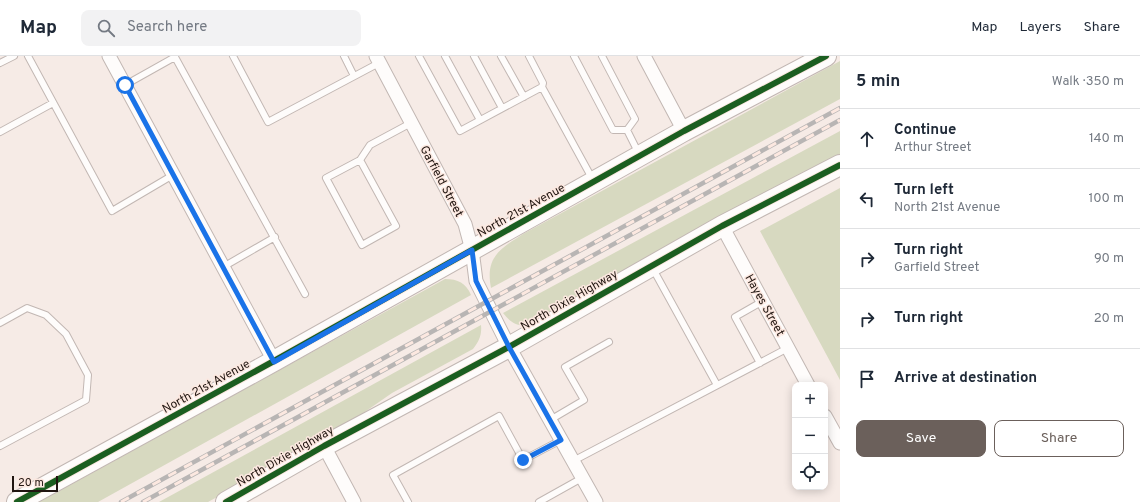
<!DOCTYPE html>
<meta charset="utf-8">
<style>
body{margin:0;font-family:Overpass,sans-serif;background:#f2f2f3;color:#1f2937}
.controls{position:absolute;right:12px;bottom:12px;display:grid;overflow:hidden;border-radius:8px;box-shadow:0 2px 10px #0003}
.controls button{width:36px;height:36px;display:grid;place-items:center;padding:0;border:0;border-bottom:1px solid #e0e1e3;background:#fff;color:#1f2937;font:20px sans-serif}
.scale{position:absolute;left:12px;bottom:10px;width:46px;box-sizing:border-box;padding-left:4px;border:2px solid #201510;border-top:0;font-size:11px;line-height:14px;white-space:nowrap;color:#201510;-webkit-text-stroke:3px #fce8e0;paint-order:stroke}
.stop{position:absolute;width:12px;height:12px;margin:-9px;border:3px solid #1a73e8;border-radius:50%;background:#fff}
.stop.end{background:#1a73e8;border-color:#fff;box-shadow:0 1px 4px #0008}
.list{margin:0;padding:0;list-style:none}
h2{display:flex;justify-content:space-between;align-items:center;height:52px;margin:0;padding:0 16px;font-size:17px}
h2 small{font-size:13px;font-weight:400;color:#747a83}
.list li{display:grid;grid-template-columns:26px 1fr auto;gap:12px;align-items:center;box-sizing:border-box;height:60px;padding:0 16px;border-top:1px solid #e0e1e3}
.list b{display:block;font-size:15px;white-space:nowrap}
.list p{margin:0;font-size:13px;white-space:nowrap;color:#747a83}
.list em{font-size:13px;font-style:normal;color:#747a83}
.actions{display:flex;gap:8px;padding:12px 16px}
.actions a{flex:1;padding:9px 0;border:1px solid #6b605b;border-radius:8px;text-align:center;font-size:14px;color:#6b605b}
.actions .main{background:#6b605b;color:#fff}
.icon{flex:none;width:22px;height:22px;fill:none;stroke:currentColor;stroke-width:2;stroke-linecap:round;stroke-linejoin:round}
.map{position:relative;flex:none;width:840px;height:446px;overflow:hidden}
header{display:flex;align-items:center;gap:24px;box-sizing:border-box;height:56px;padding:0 20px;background:#fff;border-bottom:1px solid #e0e1e3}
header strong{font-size:19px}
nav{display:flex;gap:22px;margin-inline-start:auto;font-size:14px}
.search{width:280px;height:36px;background:#f2f2f3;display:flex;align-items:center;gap:10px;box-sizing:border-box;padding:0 14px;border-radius:8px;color:#747a83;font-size:15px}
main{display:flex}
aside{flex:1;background:#fff}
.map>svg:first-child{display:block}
</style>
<header>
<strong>Map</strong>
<div class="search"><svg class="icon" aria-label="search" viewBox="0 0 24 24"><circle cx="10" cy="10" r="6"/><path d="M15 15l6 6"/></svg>Search here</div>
<nav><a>Map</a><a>Layers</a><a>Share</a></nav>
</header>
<main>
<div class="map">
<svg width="840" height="446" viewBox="0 0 840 446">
<rect width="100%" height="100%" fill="#f6ebe6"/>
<path fill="#d7d9c0" d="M 840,5 L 840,43 L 491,232 C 485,201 500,193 523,178 Z
M 840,75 L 840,98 L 529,269 C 517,271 510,266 503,257 Z
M 840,132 L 840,324 L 760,175 Z
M 445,223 C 458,223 466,227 471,239 L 98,446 L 39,446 Z
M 481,269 C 482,279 479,285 473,293 L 392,337 L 336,376 L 208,446 L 159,446 Z"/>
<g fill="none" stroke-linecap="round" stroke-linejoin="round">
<defs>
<path id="lane" d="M 28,0 L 112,155 L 173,119
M 233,0 L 268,66 L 379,7
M 344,0 L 354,20
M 419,0 L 460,75 L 542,31
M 445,0 L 480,64
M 474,0 L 502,52
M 501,0 L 524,41
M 529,0 L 543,27 L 542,31 L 593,124
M 574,0 L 613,74 L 627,74
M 602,0 L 635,63 L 627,74 L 639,98
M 0,7 L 14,0
M 125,29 L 175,1 L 305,238
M 0,76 L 53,47
M 360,104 L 396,170 L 362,189 L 326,122 L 360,104 L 370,89 L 411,67
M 223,211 L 275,181
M 653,213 L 717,329
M 0,267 L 27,252 L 46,259 L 66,278 L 88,319 L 86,344 L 0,390
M 760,307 L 735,261 L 763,245
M 550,364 L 584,344 L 565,311 L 609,286
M 573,405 L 788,292
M 408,446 L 393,419 L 499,360 L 523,404 L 561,384
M 539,446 L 582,422"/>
<path id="street" d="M 109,0 L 274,305
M 376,0 L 465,168 L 472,194 L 476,225 L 509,291 L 596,446
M 644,0 L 684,75
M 722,170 L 808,329
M 825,360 L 840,387
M 324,390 L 354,446"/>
<path id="primary" d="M 17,446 L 274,305 L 684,75 L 826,0
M 226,446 L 324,390 L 509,291 L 722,170 L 840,109"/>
</defs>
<use href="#lane" stroke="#c2b7b3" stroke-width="8"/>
<use href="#street" stroke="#c2b7b3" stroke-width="15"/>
<use href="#primary" stroke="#c2b7b3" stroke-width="22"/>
<use href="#lane" stroke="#fefcfb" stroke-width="6"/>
<use href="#street" stroke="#fefcfb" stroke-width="13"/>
<use href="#primary" stroke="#fefcfb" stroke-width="20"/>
<defs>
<path id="rail" d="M 121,446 L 840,52
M 143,446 L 840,64"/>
</defs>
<use href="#rail" stroke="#b8b5b4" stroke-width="4.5"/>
<use href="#rail" stroke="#fce8e0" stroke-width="3" stroke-dasharray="9" stroke-linecap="butt"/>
<defs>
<path id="cycleway" d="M 17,446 L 274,305 L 684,75 L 826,0
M 226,446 L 324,390 L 509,291 L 722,170 L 840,109"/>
</defs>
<use href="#cycleway" stroke="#fce8e0" stroke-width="8"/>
<use href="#cycleway" stroke="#1b5e20" stroke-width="6"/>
</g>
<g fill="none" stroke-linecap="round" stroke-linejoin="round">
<path stroke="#1a73e8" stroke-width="5" d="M 125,29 L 274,306 L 472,194 L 476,225 L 509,291 L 561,384 L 523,404"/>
</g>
<g text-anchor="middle" stroke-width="3" stroke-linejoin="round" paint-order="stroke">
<g font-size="12" fill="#201510" stroke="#fce8e0">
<text transform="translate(442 125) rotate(62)" y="4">Garfield Street</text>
<text transform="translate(521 154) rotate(-29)" y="4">North 21st Avenue</text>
<text transform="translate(569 244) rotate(-30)" y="4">North Dixie Highway</text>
<text transform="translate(765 249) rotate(61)" y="4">Hayes Street</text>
<text transform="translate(206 330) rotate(-29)" y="4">North 21st Avenue</text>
<text transform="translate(285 400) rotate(-30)" y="4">North Dixie Highway</text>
</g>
</g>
</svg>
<div class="controls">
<button>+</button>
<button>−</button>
<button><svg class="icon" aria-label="locate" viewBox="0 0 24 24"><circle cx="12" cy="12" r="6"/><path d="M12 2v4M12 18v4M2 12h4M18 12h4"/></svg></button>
</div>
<div class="scale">20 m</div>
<div class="stop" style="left:125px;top:29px"></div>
<div class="stop end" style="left:523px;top:404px"></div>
</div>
<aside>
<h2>5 min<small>Walk · 350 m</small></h2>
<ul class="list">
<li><svg class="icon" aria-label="ahead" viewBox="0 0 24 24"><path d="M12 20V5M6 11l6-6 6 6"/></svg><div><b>Continue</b><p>Arthur Street</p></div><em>140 m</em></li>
<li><svg class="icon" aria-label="left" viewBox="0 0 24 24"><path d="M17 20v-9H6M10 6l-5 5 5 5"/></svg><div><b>Turn left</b><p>North 21st Avenue</p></div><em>100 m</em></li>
<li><svg class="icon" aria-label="right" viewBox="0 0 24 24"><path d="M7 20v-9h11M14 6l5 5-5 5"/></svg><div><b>Turn right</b><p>Garfield Street</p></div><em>90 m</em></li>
<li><svg class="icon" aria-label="right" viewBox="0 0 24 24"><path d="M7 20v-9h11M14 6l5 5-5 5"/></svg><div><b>Turn right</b></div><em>20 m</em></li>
<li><svg class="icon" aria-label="arrive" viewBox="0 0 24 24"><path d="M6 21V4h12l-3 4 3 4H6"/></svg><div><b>Arrive at destination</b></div></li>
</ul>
<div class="actions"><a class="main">Save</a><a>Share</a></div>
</aside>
</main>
